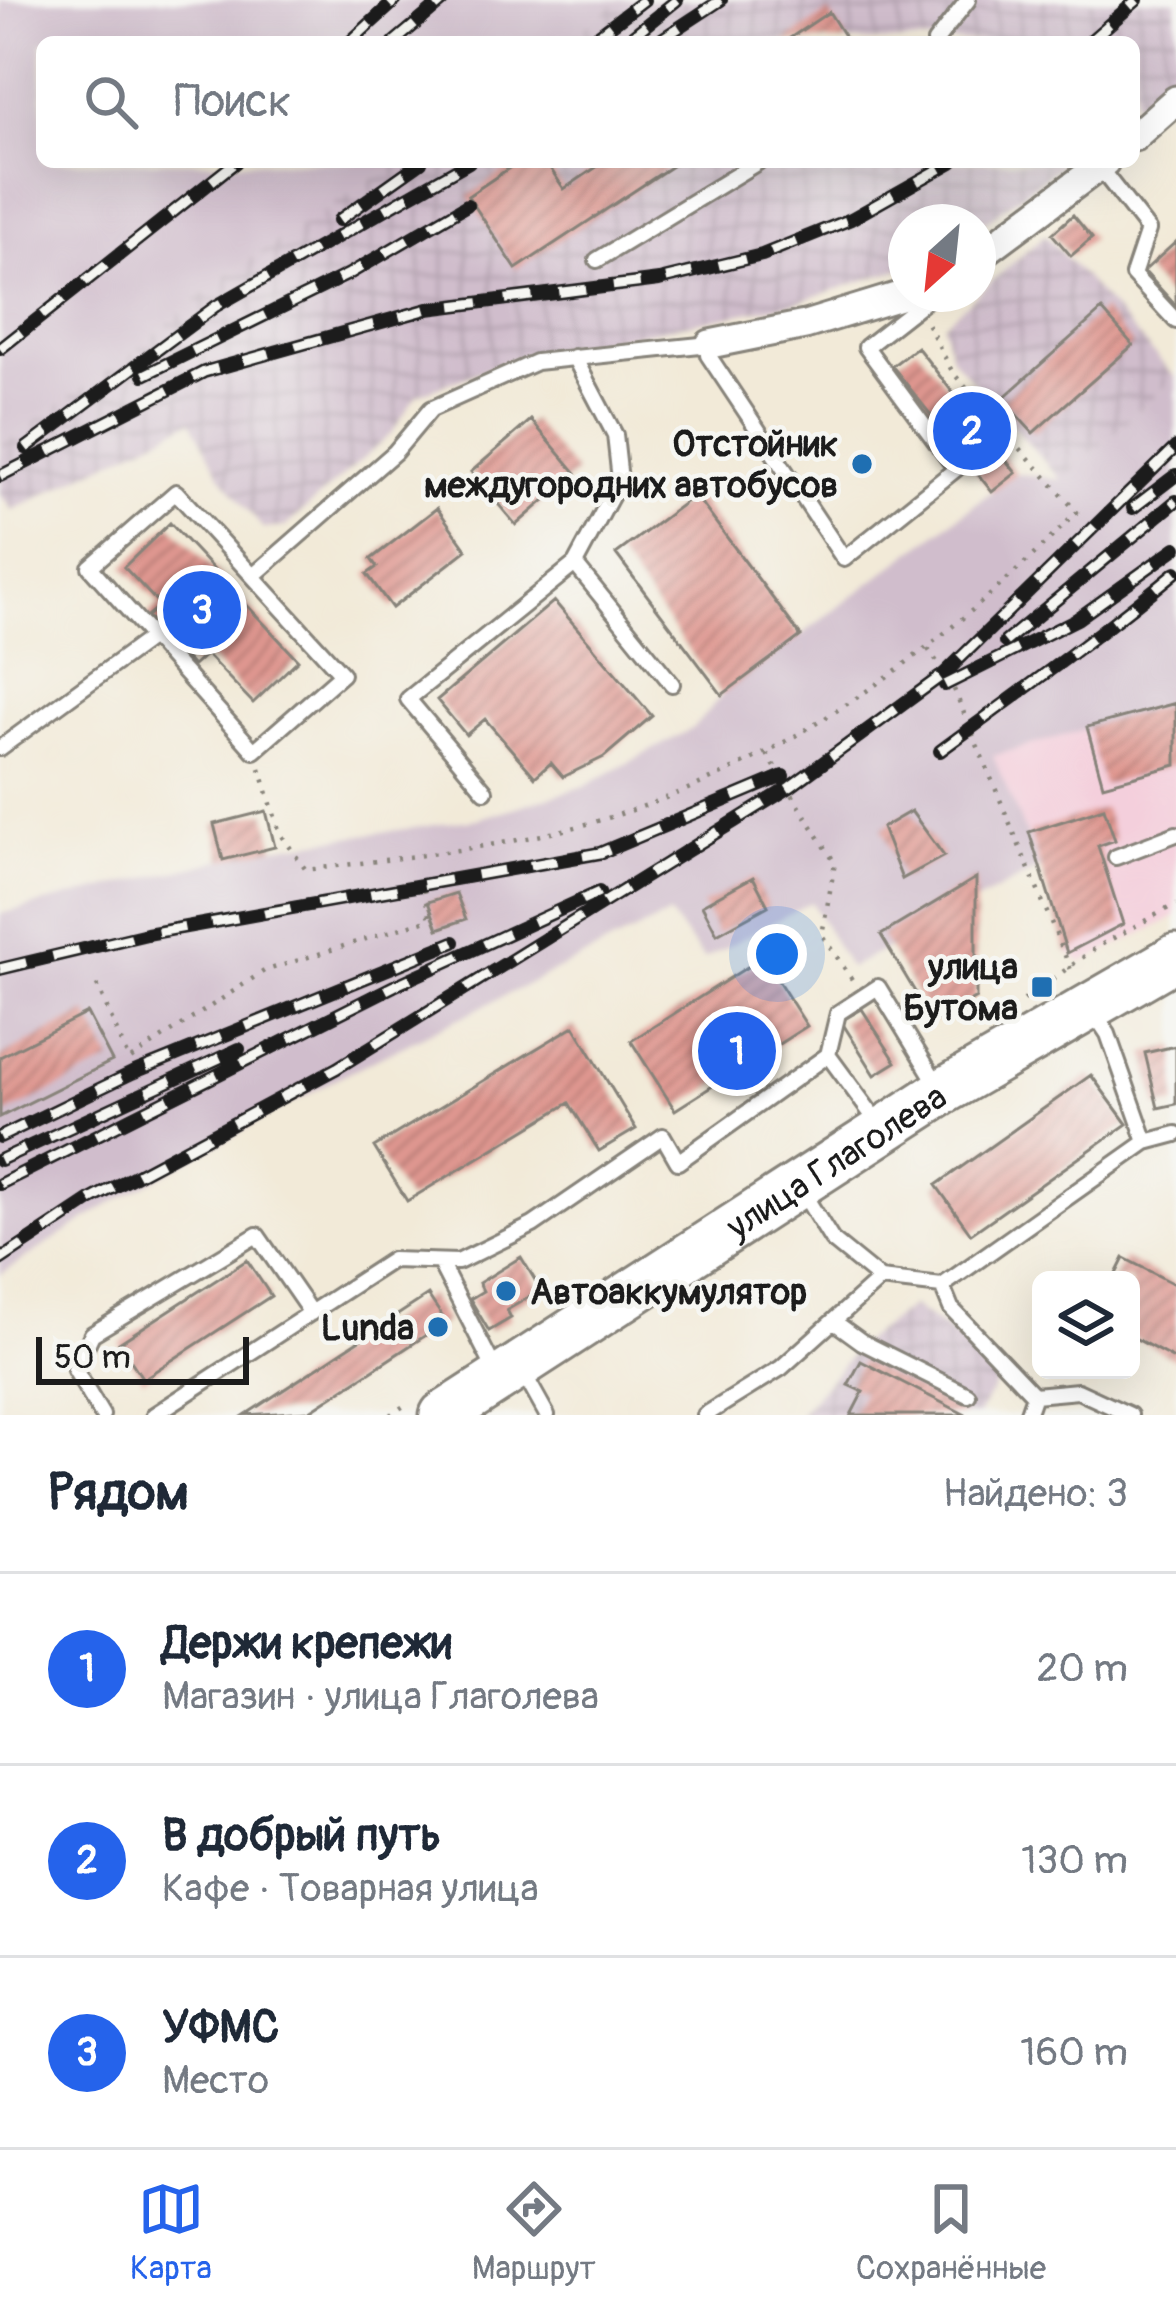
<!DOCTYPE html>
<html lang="ru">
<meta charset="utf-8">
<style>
body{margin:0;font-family:Pangolin,sans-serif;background:#f2f2f3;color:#1f2937}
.controls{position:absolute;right:36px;bottom:36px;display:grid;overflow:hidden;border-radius:18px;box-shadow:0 12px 48px #0002}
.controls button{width:108px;height:108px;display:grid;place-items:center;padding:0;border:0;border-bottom:3px solid #e0e1e3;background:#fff;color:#1f2937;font:60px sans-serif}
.compass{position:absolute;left:888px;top:204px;width:108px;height:108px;border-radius:50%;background:#fff;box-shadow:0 12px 48px #0002;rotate:207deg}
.scale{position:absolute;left:36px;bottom:30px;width:213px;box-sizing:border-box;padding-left:12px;border:6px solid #1c1c1c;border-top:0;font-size:33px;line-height:42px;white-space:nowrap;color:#1c1c1c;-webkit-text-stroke:9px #f6f6f2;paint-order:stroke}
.you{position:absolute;left:777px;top:954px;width:42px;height:42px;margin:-30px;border:9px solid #fff;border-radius:50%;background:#1a73e8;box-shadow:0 0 0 18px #1a73e833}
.badge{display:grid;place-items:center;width:78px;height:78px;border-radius:50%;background:#2563eb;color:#fff;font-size:39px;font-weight:700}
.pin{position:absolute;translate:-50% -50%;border:6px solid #fff;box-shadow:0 3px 12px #0006}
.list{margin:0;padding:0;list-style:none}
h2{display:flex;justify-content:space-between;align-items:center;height:156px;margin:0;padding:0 48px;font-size:51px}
h2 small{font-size:39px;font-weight:400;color:#747a83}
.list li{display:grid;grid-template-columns:78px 1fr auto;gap:36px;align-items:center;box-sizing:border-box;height:192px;padding:0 48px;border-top:3px solid #e0e1e3}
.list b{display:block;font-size:45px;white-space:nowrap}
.list p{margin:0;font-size:39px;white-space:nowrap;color:#747a83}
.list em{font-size:39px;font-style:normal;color:#747a83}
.icon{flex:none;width:66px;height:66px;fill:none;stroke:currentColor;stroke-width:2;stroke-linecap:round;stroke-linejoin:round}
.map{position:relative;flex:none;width:1176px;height:1415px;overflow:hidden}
.search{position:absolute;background:#fff;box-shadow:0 12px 48px #0002;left:36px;right:36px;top:36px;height:132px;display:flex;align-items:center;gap:30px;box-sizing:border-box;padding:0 42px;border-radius:18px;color:#747a83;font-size:45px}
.sheet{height:732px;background:#fff}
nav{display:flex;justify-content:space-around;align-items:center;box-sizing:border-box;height:168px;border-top:3px solid #e0e1e3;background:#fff;font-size:33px;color:#747a83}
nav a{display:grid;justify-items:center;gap:6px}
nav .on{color:#2563eb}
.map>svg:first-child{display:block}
</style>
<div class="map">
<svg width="1176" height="1415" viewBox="0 0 1176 1415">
<defs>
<pattern id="industrial-grid" width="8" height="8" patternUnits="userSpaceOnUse" patternTransform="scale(3)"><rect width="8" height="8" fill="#d0bdcc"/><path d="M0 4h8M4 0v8" fill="none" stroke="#b2a2af"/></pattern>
<pattern id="building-hatch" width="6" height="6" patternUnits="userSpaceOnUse" patternTransform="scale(3)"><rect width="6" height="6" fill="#df9790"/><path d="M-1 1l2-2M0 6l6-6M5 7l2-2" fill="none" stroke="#b47a75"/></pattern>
</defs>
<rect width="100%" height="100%" fill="#f6f6f2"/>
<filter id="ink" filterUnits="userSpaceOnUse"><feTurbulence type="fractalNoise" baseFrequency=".00833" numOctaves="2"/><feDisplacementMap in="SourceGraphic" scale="24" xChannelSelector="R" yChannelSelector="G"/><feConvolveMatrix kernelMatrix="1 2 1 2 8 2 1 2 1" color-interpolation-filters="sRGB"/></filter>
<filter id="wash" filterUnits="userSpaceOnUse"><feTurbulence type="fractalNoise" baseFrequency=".004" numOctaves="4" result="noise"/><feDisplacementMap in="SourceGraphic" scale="48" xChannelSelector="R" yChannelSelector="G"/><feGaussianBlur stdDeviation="2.7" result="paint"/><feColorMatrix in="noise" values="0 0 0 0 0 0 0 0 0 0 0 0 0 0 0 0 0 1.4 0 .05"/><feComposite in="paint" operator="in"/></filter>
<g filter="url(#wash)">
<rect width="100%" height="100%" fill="#f2ead8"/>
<path fill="#f4cfdc" d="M 1176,703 L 1176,917 L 1083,962 L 1067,953 L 1040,867 L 992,756 Z"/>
<path fill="url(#industrial-grid)" d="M 620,0 L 1176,0 L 1176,68 L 1134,105 L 1134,42 L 565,42 Z
M 399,162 L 1064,162 L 978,227 L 978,222 L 906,222 L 906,267 L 794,303 L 518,357 L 417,395 L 391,434 L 285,527 L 263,529 L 220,475 L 191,421 L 13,510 L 0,495 L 0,446 L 136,350 L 229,273 Z
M 1045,235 L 1176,378 L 1061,480 L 951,357 L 943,324 Z
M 912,1306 L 970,1347 L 999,1378 L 978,1415 L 798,1415 L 862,1342 Z"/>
<path fill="#d0bdcc" d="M 0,0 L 620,0 L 565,42 L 42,42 L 42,162 L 399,162 L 229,273 L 136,350 L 0,446 Z
M 1176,378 L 1176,703 L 993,756 L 1040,868 L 849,968 L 811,902 L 704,959 L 669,915 L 341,1076 L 102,1209 L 0,1275 L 0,914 L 275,847 L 477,819 L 585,786 L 693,728 L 722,695 L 1016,473 L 1061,480 Z"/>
<g id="blocks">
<path fill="url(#building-hatch)" d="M 829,12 L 848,42 L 784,42 Z
M 518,162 L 546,162 L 564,189 L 604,162 L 678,162 L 516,269 L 468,196 Z
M 1073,215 L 1092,238 L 1071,256 L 1052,234 Z
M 1176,242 L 1176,306 L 1144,271 Z
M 1102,310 L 1133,345 L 1033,433 L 1002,399 Z
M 917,347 L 1016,473 L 992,492 L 892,366 Z
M 531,420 L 576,473 L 516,525 L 471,472 Z
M 695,495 L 801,636 L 722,695 L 616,554 Z
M 437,508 L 467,550 L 392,608 L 367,574 L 377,567 L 371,559 Z
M 170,523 L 298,660 L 253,703 L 206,654 L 193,666 L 147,616 L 160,605 L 124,567 Z
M 554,601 L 652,716 L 604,757 L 563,777 L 551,763 L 535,777 L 485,719 L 466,735 L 437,700 Z
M 1176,703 L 1176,765 L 1103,785 L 1087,727 Z
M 1104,808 L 1115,840 L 1098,846 L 1123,924 L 1067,953 L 1029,832 Z
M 266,811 L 275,847 L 223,860 L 214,824 Z
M 911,811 L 944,856 L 902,879 L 882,828 Z
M 753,877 L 768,906 L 717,934 L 702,905 Z
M 976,878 L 976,998 L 933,1022 L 881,935 Z
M 456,893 L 466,919 L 438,929 L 428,902 Z
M 763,957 L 807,1026 L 675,1110 L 631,1041 Z
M 862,1009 L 896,1062 L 875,1075 L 841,1021 Z
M 87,1013 L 112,1061 L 0,1117 L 0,1057 Z
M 574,1026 L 636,1129 L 599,1151 L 569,1103 L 407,1201 L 374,1147 Z
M 1176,1046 L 1176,1104 L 1158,1108 L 1145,1053 Z
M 1091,1075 L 1127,1124 L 971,1234 L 936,1185 Z
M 521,1257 L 541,1290 L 507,1310 L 511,1318 L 489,1331 L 470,1299 L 483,1291 L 479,1283 Z
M 1124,1258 L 1176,1285 L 1176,1360 L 1131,1336 L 1131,1280 L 1113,1280 Z
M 247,1260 L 271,1296 L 143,1379 L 119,1343 Z
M 428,1295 L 446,1322 L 310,1411 L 245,1415 Z
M 861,1361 L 966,1415 L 851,1415 L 863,1392 L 848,1385 Z"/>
</g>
</g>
<g filter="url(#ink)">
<use href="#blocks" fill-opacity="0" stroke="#87837a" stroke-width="3"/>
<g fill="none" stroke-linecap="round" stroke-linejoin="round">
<defs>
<path id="lane" d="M 935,42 L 968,0
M 1099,167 L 1148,230 L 1133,275 L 1176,321
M 597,260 L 758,162
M 176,492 L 342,674 L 254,751 L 90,567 Z
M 575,564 L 672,684
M 253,576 L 395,452 L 431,409 L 536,362 L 710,344 L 708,355 L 844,559 L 956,469 L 866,347 L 934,294
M 0,748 L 152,637
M 485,791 L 408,699 L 575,564 L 620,480 L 615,435 L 574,357
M 1116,857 L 1176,834
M 1094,1013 L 1108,1034 L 1146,1142
M 828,1055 L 878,1123
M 801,1190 L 832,1240 L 880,1279
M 441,1265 L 497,1374
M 942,1286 L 951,1308 L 1034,1395
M 833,1321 L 862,1342 L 968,1395
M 523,1372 L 547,1415
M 1034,1395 L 1078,1391 L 1130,1415
M 102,1415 L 75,1370 L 92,1334 L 257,1235 L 311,1313
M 154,1415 L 392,1260 L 458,1262 L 533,1225 L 663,1136 L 678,1162 L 828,1055 L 838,1013 L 878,987 L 939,1087
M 705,1415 L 781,1368 L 880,1279 L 942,1286 L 1146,1142 L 1176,1134
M 1027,1415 L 1034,1395"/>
<path id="street" d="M 1134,137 L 1176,100
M 978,257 L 1105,162
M 710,344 L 805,325 L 906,294"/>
<g id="primary">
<path id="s1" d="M 443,1415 L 942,1092 L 1176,957"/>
</g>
</defs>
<use href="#lane" stroke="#87837a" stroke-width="20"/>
<use href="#street" stroke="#87837a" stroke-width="33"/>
<use href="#primary" stroke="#87837a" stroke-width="51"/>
<path stroke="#87837a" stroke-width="4.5" stroke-dasharray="3 9" stroke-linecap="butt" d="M 928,649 L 951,682 L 1071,970
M 767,754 L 835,863 L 822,935 L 853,981
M 260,768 L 280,833 L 306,870 C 388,859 471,851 551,833 C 758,786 932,660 1077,512 L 953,373 L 927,323
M 97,985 L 129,1060 L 264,971 L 430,919 L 423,887
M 1024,1000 L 1097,947 L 1176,904
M 390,1415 L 407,1404"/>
<use href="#lane" stroke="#fff" stroke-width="14"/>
<use href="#street" stroke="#fff" stroke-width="27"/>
<use href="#primary" stroke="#fff" stroke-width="45"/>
<defs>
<path id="rail" d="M 350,42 L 396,0
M 394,42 L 444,0
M 589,42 L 644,0
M 625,42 L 677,0
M 657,42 L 721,0
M 1089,42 L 1137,0
M 339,220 L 421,162
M 0,349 L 236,162
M 144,375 L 349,274 L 467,205
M 26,448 L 216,306 L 469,162
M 0,476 L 204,372 L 428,309 L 659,280 L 762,255 L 851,219 L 952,162
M 1133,508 L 1176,475
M 1005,642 L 1176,501
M 945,685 L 1077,619 L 1176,548
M 940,751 C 1020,692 1100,635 1176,572
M 0,969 L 147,934 L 600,853 L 783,776
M 0,1137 L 132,1073 L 454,942
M 0,1160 L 239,1049
M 0,1184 L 394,986 L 599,892
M 0,1260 L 92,1199 L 337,1068 L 790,787 L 944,674 L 1176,447"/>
</defs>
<use href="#rail" stroke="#1c1c1c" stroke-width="14"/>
<use href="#rail" stroke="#f6f6f2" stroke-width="9" stroke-dasharray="27" stroke-linecap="butt"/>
</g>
</g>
<g fill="#1f6fb2" stroke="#f6f6f2" stroke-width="4.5">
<circle cx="862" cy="464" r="12"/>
<rect x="1030" y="975" width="24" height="24" rx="6"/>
<circle cx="506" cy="1291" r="12"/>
<circle cx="438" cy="1327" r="12"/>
</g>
<g text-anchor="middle" stroke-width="9" stroke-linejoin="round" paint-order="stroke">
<g font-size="36" font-weight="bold" fill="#1c1c1c" stroke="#f6f6f2" text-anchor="end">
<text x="838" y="456">Отстойник<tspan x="838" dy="41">междугородних автобусов</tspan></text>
<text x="1018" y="979">улица<tspan x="1018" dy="41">Бутома</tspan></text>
<text x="530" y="1304" text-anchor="start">Автоаккумулятор</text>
<text x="414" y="1340">Lunda</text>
</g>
<g font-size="36" fill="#1c1c1c" stroke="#f6f6f2">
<text dy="13" stroke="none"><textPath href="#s1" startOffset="468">улица Глаголева</textPath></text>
</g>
</g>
</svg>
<div class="controls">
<button><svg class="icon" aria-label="layers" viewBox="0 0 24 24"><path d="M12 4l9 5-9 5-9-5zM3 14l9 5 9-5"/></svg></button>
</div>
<svg class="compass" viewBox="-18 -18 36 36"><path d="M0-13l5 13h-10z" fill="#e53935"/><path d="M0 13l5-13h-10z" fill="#747a83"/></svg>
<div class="scale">50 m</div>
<div class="you"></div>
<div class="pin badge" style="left:737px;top:1051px">1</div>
<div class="pin badge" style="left:972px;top:431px">2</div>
<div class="pin badge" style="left:202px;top:610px">3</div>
<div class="search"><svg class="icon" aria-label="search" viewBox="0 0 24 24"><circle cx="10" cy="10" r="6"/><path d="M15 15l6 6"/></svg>Поиск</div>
</div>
<section class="sheet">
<h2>Рядом<small>Найдено: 3</small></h2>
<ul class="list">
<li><span class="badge">1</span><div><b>Держи крепежи</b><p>Магазин · улица Глаголева</p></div><em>20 m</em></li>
<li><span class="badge">2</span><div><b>В добрый путь</b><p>Кафе · Товарная улица</p></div><em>130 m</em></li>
<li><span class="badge">3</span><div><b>УФМС</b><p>Место</p></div><em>160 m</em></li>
</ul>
</section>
<nav>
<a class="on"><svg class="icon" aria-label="map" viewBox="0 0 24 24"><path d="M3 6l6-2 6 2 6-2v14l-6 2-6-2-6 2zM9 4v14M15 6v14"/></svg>Карта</a>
<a><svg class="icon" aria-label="directions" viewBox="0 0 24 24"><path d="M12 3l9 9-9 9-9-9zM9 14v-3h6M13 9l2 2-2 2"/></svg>Маршрут</a>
<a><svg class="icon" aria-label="saved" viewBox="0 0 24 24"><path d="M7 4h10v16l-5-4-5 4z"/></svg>Сохранённые</a>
</nav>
